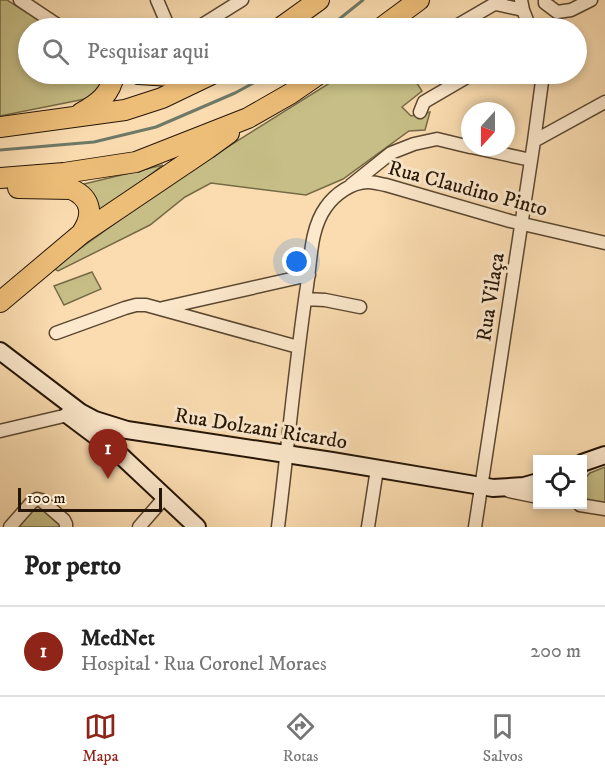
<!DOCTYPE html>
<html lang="pt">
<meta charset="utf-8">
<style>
body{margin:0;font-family:"IM FELL DW Pica",serif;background:#f2f2f2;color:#222}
.controls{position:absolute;right:18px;bottom:18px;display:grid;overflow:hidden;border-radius:0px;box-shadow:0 3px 9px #0003}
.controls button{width:54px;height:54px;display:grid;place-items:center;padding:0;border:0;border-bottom:2px solid #e0e0e0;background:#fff;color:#222;font:30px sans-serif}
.compass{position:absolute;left:461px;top:102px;width:54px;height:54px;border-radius:50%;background:#fff;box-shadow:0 3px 9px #0003;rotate:201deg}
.scale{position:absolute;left:18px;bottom:15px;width:144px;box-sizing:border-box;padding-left:6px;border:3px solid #251506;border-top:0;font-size:16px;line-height:21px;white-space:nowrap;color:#251506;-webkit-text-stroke:4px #fce8cc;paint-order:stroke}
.you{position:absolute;left:297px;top:262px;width:21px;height:21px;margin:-15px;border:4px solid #fff;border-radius:50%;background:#1a73e8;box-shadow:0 0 0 9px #1a73e833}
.badge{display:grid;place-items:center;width:39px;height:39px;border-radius:50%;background:#8f2418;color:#fff;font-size:20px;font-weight:700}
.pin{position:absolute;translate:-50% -50px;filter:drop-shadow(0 2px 3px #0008)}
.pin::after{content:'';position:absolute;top:32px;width:21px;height:18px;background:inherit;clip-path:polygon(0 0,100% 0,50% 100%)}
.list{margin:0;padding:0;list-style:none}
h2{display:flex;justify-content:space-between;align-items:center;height:78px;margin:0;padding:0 24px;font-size:26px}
h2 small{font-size:20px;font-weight:400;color:#767676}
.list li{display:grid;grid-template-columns:39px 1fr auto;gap:18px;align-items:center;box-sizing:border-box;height:90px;padding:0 24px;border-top:2px solid #e0e0e0}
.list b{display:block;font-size:22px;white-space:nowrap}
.list p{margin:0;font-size:20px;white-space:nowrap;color:#767676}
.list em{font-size:20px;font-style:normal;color:#767676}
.icon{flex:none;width:33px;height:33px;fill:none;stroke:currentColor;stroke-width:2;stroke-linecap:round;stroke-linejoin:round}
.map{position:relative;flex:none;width:605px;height:527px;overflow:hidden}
.search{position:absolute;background:#fff;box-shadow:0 3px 9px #0003;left:18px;right:18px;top:18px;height:66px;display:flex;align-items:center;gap:15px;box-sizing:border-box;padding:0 21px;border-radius:33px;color:#767676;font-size:22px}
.sheet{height:168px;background:#fff}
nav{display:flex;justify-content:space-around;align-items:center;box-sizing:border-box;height:84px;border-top:2px solid #e0e0e0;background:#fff;font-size:16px;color:#767676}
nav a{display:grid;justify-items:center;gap:3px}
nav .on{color:#8f2418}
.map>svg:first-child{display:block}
</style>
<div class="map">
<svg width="605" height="527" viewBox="0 0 605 527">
<rect width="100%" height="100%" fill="#fadcb0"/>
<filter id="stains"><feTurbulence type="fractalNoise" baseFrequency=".00333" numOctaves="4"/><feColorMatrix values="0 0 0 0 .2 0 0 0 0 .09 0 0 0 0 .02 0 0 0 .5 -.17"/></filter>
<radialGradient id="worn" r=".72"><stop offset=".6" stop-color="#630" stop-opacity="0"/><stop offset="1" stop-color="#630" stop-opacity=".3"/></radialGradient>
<path fill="#c6be86" stroke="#766a46" stroke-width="1.5" d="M 0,0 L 7,0 L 52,28 L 28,28 L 28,74 L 107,74 L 103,86 L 90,98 L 0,116 Z
M 344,74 L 385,74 L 395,76 L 396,74 L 411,74 L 422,91 L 402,107 L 411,116 L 430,112 L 425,130 L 409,131 L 343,179 L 306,195 L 211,183 L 185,197 L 150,225 L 58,271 L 53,268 L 178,178 Z
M 163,165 L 90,220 L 94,198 L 84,184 Z
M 92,272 L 101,289 L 64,305 L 54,286 Z
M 605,467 L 605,504 L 584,500 L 583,498 L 582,482 L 590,473 Z
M 38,504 L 63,523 L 59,527 L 18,527 Z"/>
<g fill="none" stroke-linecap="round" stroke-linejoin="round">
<path stroke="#6e7968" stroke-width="3" d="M 328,28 L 363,0
M 0,150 L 94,142 L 156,127 L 235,93 L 270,74"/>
<defs>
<path id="minor" d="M 20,0 L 62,28
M 157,0 L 169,28
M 521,0 L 523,10 L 530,28
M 545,0 L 545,3 L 557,12 L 571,10 L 591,0
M 496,4 L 523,10
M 197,28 L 242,0
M 453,28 L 501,0
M 420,112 L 424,102 L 472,74
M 534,141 L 605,102
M 471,147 L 531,160
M 351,185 L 391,153 L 414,144 L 437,139 L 470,147
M 305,299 L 325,300 L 360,307
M 163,308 L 309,275
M 56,333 L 125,308 L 136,305 L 146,305 L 298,347
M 0,431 L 68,415
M 509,491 L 538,497
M 580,505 L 605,509
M 10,527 L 32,502 L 37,499 L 41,500 L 64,520 L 66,524 L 66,527
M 139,527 L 165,497
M 278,527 C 288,447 295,366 307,286 C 311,260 310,229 326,207 C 335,194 352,182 368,182 C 374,182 380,184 386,185 L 510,221 L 605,243
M 368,527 L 377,469
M 475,527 L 534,141 L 543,74"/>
<path id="secondary" d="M 0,351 L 80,412 L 95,420 L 127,430 L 332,461 L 493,488 L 524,486 L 538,482
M 68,415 L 116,451 L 197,527
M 582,463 L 605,455"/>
<path id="trunk" d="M 280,28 L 319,0
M 381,28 L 419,0
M 138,74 L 172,76 L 202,74
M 81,113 C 98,104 111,94 114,74
M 0,127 L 125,110 L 162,98 L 212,74
M 0,178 L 64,173 L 136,162 L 248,118 L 290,94 L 319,74
M 18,188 L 71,189 C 92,198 94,216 81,234
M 0,302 L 81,234 L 207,149 L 229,133"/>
</defs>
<use href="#minor" stroke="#5a4730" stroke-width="15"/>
<use href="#secondary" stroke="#251506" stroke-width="20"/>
<use href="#trunk" stroke="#251506" stroke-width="22"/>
<use href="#minor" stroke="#fce8cc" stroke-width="12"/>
<use href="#secondary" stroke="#fce8cc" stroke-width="16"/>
<use href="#trunk" stroke="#edbe78" stroke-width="20"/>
</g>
<g text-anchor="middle" stroke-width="6" stroke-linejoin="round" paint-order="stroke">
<g font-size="21" fill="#251506" stroke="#fce8cc">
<text transform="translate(468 188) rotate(15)" y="7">Rua Claudino Pinto</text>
<text transform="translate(490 297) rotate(-81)" y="7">Rua Vilaça</text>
<text transform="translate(261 428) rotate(9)" y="7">Rua Dolzani Ricardo</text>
</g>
</g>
<rect width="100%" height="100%" filter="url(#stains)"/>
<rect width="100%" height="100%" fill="url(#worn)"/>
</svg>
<div class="controls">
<button><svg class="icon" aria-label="locate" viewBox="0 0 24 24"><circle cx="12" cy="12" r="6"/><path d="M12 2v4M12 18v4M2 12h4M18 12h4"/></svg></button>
</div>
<svg class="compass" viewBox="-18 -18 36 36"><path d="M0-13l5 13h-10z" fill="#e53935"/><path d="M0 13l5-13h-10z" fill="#767676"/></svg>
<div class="scale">100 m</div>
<div class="you"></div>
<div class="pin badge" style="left:108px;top:479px">1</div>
<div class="search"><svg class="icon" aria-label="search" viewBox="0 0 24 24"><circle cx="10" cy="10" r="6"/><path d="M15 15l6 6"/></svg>Pesquisar aqui</div>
</div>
<section class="sheet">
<h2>Por perto<small></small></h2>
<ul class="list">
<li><span class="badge">1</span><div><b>MedNet</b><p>Hospital · Rua Coronel Moraes</p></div><em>200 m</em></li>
</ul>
</section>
<nav>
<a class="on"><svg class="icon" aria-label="map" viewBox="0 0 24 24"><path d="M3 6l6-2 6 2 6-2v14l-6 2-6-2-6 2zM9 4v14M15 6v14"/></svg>Mapa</a>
<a><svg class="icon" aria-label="directions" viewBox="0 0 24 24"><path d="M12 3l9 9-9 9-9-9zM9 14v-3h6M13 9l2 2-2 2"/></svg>Rotas</a>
<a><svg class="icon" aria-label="saved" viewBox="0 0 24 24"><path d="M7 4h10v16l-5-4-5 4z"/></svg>Salvos</a>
</nav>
